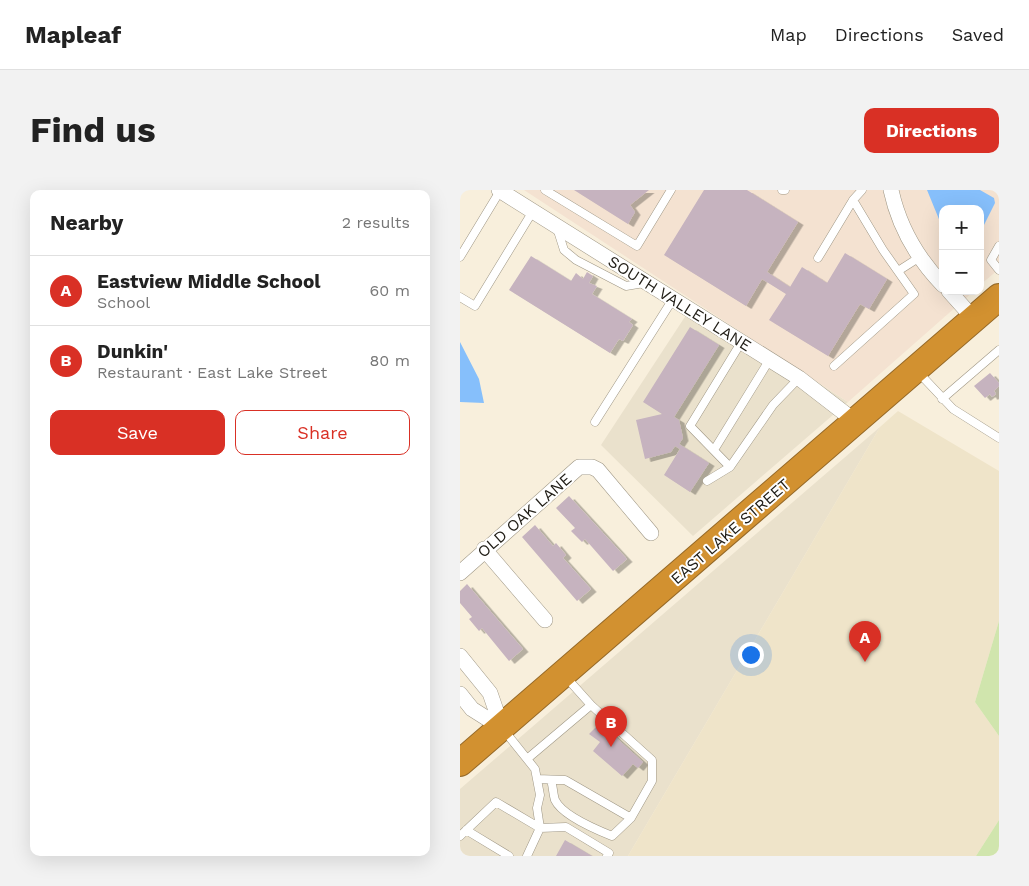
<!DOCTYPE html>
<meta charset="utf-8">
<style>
body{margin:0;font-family:"Work Sans",sans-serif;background:#f2f2f2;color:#222}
.controls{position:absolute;right:15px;top:15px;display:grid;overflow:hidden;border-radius:10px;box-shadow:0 5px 20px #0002}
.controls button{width:45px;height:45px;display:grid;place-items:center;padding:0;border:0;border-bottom:1px solid #e0e0e0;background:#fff;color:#222;font:25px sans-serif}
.you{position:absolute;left:290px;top:464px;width:18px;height:18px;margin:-12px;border:4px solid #fff;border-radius:50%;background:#1a73e8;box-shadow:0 0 0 8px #1a73e833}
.badge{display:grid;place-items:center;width:32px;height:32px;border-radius:50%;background:#d93025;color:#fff;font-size:16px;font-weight:700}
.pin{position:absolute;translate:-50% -41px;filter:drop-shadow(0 1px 2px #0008)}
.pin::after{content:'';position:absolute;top:26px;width:18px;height:15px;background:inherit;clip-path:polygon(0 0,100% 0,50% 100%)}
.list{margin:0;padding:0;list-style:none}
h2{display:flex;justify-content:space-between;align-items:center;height:65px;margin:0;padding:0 20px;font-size:21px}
h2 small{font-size:16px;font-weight:400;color:#767676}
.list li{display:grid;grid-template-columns:32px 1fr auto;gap:15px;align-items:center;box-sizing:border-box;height:70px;padding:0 20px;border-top:1px solid #e0e0e0}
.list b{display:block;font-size:19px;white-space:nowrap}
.list p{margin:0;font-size:16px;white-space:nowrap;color:#767676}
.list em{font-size:16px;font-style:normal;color:#767676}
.actions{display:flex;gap:10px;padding:15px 20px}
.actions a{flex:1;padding:11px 0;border:1px solid #d93025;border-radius:10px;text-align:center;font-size:18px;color:#d93025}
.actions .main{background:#d93025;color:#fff}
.map{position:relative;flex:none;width:539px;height:666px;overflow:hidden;border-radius:10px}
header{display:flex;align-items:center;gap:30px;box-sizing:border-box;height:70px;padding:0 25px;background:#fff;border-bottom:1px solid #e0e0e0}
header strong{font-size:24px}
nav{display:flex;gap:28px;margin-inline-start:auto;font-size:18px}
.intro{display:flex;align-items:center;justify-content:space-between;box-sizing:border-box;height:120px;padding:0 30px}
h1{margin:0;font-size:35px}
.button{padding:12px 22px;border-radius:10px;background:#d93025;color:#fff;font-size:18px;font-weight:700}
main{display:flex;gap:30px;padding:0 30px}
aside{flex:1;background:#fff;border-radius:10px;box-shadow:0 5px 20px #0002}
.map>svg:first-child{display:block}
</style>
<header>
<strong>Mapleaf</strong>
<nav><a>Map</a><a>Directions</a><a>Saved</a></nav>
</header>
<div class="intro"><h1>Find us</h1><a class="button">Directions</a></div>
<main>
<aside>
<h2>Nearby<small>2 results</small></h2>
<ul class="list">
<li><span class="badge">A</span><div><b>Eastview Middle School</b><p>School</p></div><em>60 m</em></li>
<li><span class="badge">B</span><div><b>Dunkin'</b><p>Restaurant · East Lake Street</p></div><em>80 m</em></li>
</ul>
<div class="actions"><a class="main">Save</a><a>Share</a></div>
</aside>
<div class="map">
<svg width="539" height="666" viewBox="0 0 539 666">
<defs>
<filter id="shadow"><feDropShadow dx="5.5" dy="3" stdDeviation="0" flood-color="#0004"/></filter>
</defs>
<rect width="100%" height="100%" fill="#f8efdc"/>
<path fill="#eae1cc" d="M 234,113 L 388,212 L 233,346 L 141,255 Z
M 420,237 L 168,666 L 0,666 L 0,599 Z"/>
<path fill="#f4e2d1" d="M 64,0 L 539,0 L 539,79 L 520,95 L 520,19 L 483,19 L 483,101 L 514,101 L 388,212 Z"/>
<path fill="#efe4c9" d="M 438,221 L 539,281 L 539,431 L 515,512 L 539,546 L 539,630 L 516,666 L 168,666 L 420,237 Z"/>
<path fill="#d0e5ad" d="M 539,431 L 539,546 L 515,512 Z
M 539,630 L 539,666 L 516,666 Z"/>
<path fill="#86bffb" d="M 467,0 L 520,0 L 534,8 L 535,13 L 520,43 L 520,19 L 483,19 L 483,39 Z
M 0,152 L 19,189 L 24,213 L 0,212 Z"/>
<path fill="#c6b3bf" filter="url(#shadow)" d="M 114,0 L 189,0 L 170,15 L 175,22 L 168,34 Z
M 244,0 L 287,0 L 338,32 L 307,82 L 330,97 L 342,77 L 367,93 L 385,63 L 427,89 L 409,119 L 400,114 L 368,166 L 309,130 L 326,104 L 302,89 L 286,116 L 204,65 Z
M 71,66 L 111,91 L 116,83 L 123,89 L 127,82 L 133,86 L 129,93 L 137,96 L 132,104 L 172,129 L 169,132 L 173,135 L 163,151 L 159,149 L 150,163 L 49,100 Z
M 230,137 L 259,155 L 214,227 L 219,230 L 223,248 L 219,254 L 249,273 L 230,302 L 204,285 L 220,259 L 215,256 L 211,262 L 185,269 L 176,230 L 202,224 L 183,212 Z
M 530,183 L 539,193 L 539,196 L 534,201 L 536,204 L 532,207 L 530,204 L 525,208 L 514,196 Z
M 109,306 L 167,369 L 153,381 L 125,349 L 122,352 L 111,341 L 115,338 L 96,318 Z
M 75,335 L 93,356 L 96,353 L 106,365 L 103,368 L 131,399 L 117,411 L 62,347 Z
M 7,394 L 63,459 L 49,471 L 22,438 L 19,441 L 9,429 L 12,427 L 0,413 L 0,401 Z
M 140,533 L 183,572 L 178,578 L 173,574 L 162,586 L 133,561 L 140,552 L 129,544 Z
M 105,650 L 132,666 L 96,666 Z"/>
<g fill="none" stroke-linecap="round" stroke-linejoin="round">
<defs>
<path id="lane" d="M 85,0 L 177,56 L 211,0
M 322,0 L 325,0
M 97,38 L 104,60 L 116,70 L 166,96 L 184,93
M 539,56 L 531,70 L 539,80
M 0,67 L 40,1
M 358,68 L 393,10 L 402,0
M 438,81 L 460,67
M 0,107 L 15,116 L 73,21
M 374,176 L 454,104 L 423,60 L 393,10
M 459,183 L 493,219 L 539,248
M 482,209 L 539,160
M 135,232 L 213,109
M 254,260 L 310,169
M 270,277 L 313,215 L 339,188
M 247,291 L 270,277 L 230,236 L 282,151
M 43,539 L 75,579 L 80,605 L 77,618 L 80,638 L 106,637 L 149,663 L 147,666
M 67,569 L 131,515 L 105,486
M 77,589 L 105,590 L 171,628
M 91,590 C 93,596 93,604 95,610 C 102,625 137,640 152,646 L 171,628 L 192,591 L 192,570 L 131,515
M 6,640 L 49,666
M 0,646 L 36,612 L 80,638 L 67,666"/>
<path id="street" d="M 39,0 L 339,188 L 396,232
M 431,0 C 439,37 457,68 483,95
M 489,101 L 514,129
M 24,359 L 85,430
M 0,383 L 119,277 L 132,277 L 138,280 L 191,343
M 0,466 L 30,503 L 42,538
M 0,504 L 12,519 L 42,538"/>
<path id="highway" d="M 0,573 L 539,107"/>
</defs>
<use href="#lane" stroke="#9e9684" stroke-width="9"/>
<use href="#street" stroke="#9e9684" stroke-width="16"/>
<use href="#highway" stroke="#956928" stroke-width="28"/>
<use href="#lane" stroke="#fff" stroke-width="8"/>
<use href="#street" stroke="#fff" stroke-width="15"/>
<use href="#highway" stroke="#d29130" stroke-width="26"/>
</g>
<g text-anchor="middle" stroke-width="4" stroke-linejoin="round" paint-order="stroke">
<g font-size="16" fill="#232019" stroke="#fff">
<text transform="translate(220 113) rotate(32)" y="6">SOUTH VALLEY LANE</text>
<text transform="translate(64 325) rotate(-41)" y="6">OLD OAK LANE</text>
<text transform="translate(270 341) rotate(-41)" y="6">EAST LAKE STREET</text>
</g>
</g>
</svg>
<div class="controls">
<button>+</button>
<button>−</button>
</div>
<div class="you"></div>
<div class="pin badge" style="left:405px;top:472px">A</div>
<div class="pin badge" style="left:151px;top:557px">B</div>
</div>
</main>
